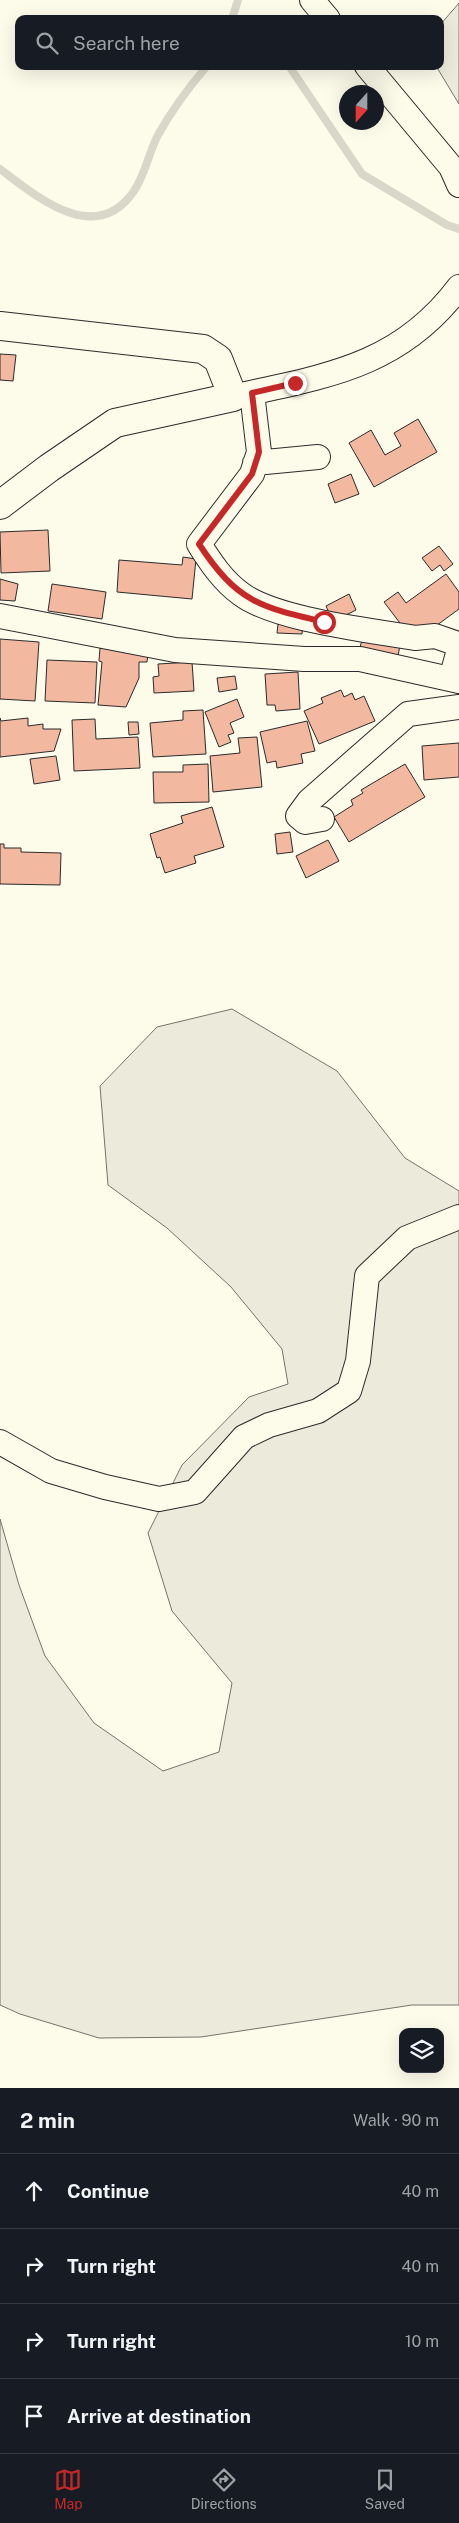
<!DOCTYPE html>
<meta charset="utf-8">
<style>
body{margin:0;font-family:"Public Sans",sans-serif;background:#20242c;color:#f1f3f6}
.controls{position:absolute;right:15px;bottom:15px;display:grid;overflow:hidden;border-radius:10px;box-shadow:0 5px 20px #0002}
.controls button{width:45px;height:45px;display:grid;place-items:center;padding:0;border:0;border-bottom:1px solid #363941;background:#171b24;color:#f1f3f6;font:25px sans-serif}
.compass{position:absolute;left:339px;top:85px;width:45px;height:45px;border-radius:50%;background:#171b24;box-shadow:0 5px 20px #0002;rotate:201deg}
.stop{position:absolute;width:15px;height:15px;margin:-11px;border:4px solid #c62828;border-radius:50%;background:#fff}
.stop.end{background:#c62828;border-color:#fff;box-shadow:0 1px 5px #0008}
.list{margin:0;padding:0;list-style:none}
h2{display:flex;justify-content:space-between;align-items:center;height:65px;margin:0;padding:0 20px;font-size:21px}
h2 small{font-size:16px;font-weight:400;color:#9ea1a6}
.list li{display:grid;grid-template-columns:32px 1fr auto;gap:15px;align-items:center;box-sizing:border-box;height:75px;padding:0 20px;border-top:1px solid #363941}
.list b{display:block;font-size:19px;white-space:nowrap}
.list em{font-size:16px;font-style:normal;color:#9ea1a6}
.icon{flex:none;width:28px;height:28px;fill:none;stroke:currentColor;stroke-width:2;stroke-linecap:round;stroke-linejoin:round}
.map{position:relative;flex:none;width:459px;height:2088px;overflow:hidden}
.search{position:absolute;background:#171b24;box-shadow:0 5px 20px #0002;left:15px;right:15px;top:15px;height:55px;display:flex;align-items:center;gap:12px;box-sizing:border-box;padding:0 18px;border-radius:10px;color:#9ea1a6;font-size:19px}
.sheet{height:365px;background:#171b24}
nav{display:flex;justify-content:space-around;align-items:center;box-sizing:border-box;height:70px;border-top:1px solid #363941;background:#171b24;font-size:14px;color:#9ea1a6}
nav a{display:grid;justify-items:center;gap:2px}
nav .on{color:#c62828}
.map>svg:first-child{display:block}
</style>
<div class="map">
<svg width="459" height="2088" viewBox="0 0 459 2088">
<rect width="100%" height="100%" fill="#fdfbea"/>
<path fill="#ecebdb" stroke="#74746e" d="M 459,3 L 459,104 L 436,66 L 440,66 L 440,25 Z
M 232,1009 L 337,1071 L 405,1158 L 459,1191 L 459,2005 L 412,2005 L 201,2037 L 99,2038 L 20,2014 L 0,2005 L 0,1519 L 19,1585 L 45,1656 L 94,1723 L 163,1771 L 219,1752 L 232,1683 L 172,1611 L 148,1533 L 182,1465 L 249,1397 L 288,1384 L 282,1349 L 231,1287 L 167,1228 L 108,1185 L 100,1086 L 157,1027 Z"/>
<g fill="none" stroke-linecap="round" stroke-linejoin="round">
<path stroke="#d8d7c9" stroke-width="8" d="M 232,19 L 238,0
M 289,66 L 362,174 L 447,225 L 459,229
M 0,169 C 37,197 96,247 134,191 C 145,175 149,152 158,135 C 172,110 188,88 207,66"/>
</g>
<path fill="#f2b8a0" stroke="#2b2b2b" d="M 0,354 L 16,355 L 13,381 L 0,380 Z
M 418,419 L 437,452 L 374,487 L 349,443 L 371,430 L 385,455 L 401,446 L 394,433 Z
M 351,474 L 359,494 L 335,503 L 328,484 Z
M 48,530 L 50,571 L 1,573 L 0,532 Z
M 439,546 L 453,564 L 444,571 L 440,565 L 432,571 L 422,558 Z
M 183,557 L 196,559 L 192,599 L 117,592 L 119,560 L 182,565 Z
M 446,574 L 459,592 L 459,609 L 429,631 L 418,631 L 414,625 L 406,631 L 384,602 L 398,592 L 406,603 Z
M 0,579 L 18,584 L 15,601 L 0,600 Z
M 52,584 L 106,592 L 102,619 L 48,611 Z
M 349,594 L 356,610 L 344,616 L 330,615 L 326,606 Z
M 278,624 L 303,625 L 302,634 L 277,633 Z
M 363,637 L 400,645 L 398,656 L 360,647 Z
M 0,639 L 39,642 L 35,701 L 0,699 Z
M 100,648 L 148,653 L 147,662 L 139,662 L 139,678 L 126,707 L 98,705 L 102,662 L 99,661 Z
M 47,660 L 97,662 L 95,703 L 45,701 Z
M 192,662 L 194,691 L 154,693 L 153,677 L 159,676 L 158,664 Z
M 298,672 L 300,709 L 276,711 L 275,705 L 267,705 L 265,674 Z
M 235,676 L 237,689 L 219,692 L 217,678 Z
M 341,690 L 344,697 L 352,693 L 355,700 L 364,696 L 375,721 L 319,744 L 304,711 L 323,703 L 321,698 Z
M 237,699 L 244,717 L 230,723 L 234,733 L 228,735 L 231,742 L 219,747 L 205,712 Z
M 203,710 L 206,754 L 153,757 L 150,723 L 183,720 L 183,711 Z
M 0,718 L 1,721 L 28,718 L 28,726 L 43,724 L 43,729 L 61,729 L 54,751 L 0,757 Z
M 95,719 L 96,739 L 138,737 L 140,768 L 74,771 L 72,720 Z
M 307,721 L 315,751 L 301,754 L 303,763 L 277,768 L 276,761 L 267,763 L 260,732 Z
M 128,722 L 138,722 L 139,734 L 129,735 Z
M 257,737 L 262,787 L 213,792 L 210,756 L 240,753 L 238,738 Z
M 459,743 L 459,777 L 424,780 L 422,746 Z
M 56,756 L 60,780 L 34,784 L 30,759 Z
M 208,764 L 209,802 L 154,803 L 153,772 L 183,772 L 183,765 Z
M 405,764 L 425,797 L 349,842 L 334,817 L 353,805 L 351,800 L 363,793 L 361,790 Z
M 212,807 L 224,847 L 194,856 L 196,863 L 165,873 L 160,857 L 157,858 L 150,834 L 183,823 L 181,816 Z
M 290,832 L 293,852 L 277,854 L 275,834 Z
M 328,840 L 339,861 L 306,878 L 296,856 Z
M 0,844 L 4,844 L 4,848 L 21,848 L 21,852 L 61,853 L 60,885 L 0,884 Z"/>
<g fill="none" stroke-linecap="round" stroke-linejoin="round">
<defs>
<path id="minor" d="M 312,0 L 328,19
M 367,66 L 451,167 L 459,185
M 252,393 L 259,452 L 252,474 L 199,544 C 211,563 223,581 241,594 C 276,620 370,630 415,638 L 435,636 L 458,644 L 459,650 L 451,679
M 236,396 C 327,376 400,366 459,287
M 255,463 L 318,457
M 0,616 L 175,650 L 304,659 L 360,659 L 459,681
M 322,819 L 305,822 L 298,816 L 309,801 L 408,714 L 459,707
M 0,1442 L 51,1471 L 105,1487 L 159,1499 L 195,1492 L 244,1437 L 269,1425 L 318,1411 L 349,1391 L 358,1361 L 367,1276 L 407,1238 L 459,1217"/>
<path id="tertiary" d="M 0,326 L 203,349 L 218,359 L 233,397 L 115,423 L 49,468 L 0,505"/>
</defs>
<use href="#minor" stroke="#2b2b2b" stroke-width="26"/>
<use href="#tertiary" stroke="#2b2b2b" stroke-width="30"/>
<use href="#minor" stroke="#fdfbea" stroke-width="24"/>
<use href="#tertiary" stroke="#fdfbea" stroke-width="28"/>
</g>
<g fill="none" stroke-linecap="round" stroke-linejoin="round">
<path stroke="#c62828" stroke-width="6" d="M 295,383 L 252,393 L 259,452 L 252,474 L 199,544 C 237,602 260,607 324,622"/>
</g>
</svg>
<div class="controls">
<button><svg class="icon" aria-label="layers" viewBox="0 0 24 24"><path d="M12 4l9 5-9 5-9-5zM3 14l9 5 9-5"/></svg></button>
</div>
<svg class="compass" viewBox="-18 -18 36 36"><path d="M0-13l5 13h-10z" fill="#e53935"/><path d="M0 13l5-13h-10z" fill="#9ea1a6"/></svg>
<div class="stop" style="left:324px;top:622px"></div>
<div class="stop end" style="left:295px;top:383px"></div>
<div class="search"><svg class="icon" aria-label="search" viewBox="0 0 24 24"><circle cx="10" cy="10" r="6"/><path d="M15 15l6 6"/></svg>Search here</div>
</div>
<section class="sheet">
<h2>2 min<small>Walk · 90 m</small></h2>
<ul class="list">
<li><svg class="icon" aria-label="ahead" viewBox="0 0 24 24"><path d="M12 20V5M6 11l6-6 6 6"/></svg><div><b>Continue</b></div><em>40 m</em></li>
<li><svg class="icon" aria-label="right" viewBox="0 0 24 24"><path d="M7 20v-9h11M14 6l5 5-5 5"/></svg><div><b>Turn right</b></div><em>40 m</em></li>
<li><svg class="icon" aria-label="right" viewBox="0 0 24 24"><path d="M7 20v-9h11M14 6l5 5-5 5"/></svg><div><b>Turn right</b></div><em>10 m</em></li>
<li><svg class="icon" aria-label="arrive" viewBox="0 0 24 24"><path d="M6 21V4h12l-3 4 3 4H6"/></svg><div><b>Arrive at destination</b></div></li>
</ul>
</section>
<nav>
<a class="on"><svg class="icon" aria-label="map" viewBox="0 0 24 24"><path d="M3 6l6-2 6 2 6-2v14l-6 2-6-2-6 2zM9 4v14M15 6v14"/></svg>Map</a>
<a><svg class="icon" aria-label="directions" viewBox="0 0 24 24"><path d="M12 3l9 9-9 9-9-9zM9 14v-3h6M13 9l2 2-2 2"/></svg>Directions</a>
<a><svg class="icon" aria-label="saved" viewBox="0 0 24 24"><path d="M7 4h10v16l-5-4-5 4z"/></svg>Saved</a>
</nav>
